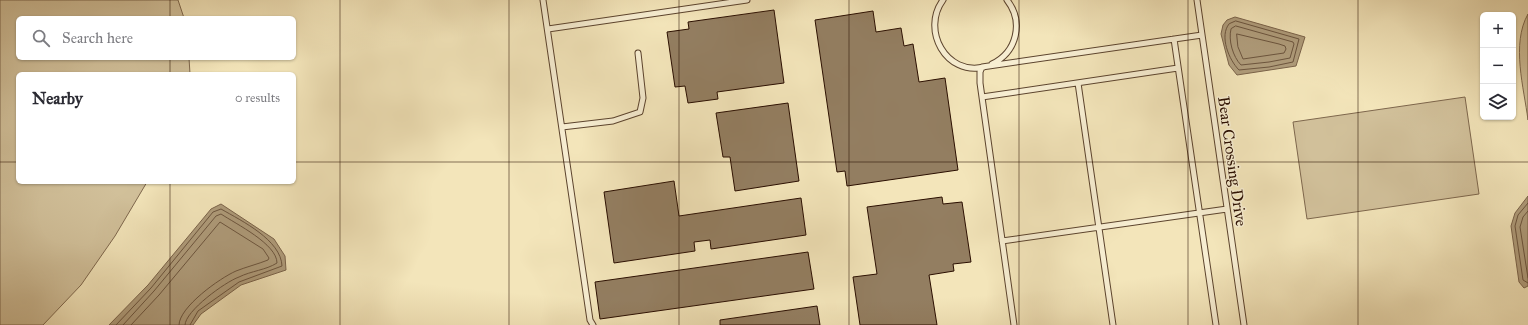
<!DOCTYPE html>
<meta charset="utf-8">
<style>
body{margin:0;font-family:"IM FELL Great Primer",serif;background:#f2f2f3;color:#2b2b33}
.controls{position:absolute;right:12px;top:12px;display:grid;overflow:hidden;border-radius:6px;box-shadow:0 1px 3px #0004}
.controls button{width:36px;height:36px;display:grid;place-items:center;padding:0;border:0;border-bottom:1px solid #e1e1e2;background:#fff;color:#2b2b33;font:20px sans-serif}
.list{margin:0;padding:0;list-style:none}
h2{display:flex;justify-content:space-between;align-items:center;height:52px;margin:0;padding:0 16px;font-size:17px}
h2 small{font-size:13px;font-weight:400;color:#7c7c81}
.icon{flex:none;width:22px;height:22px;fill:none;stroke:currentColor;stroke-width:2;stroke-linecap:round;stroke-linejoin:round}
.map{position:relative;flex:none;width:1528px;height:325px;overflow:hidden}
.search{position:absolute;background:#fff;box-shadow:0 1px 3px #0004;left:16px;top:16px;width:280px;height:44px;display:flex;align-items:center;gap:10px;box-sizing:border-box;padding:0 14px;border-radius:6px;color:#7c7c81;font-size:15px}
.panel{position:absolute;background:#fff;box-shadow:0 1px 3px #0004;left:16px;top:72px;width:280px;height:112px;border-radius:6px}
.map>svg:first-child{display:block}
</style>
<div class="map">
<svg width="1528" height="325" viewBox="0 0 1528 325">
<rect width="100%" height="100%" fill="#f3e5ba"/>
<filter id="stains"><feTurbulence type="fractalNoise" baseFrequency=".005" numOctaves="4"/><feColorMatrix values="0 0 0 0 .2 0 0 0 0 .09 0 0 0 0 .02 0 0 0 .5 -.17"/></filter>
<radialGradient id="worn" r=".72"><stop offset=".6" stop-color="#630" stop-opacity="0"/><stop offset="1" stop-color="#630" stop-opacity=".3"/></radialGradient>
<path fill="#d1c09a" stroke="#7e674d" d="M 0,0 L 178,0 L 184,18 L 18,18 L 18,58 L 189,58 L 190,74 L 18,74 L 18,182 L 147,182 L 115,236 L 81,285 L 43,325 L 0,325 Z
M 1528,14 L 1528,120 C 1524,88 1511,44 1528,14 Z
M 1465,97 L 1479,194 L 1307,219 L 1293,122 Z"/>
<path fill="#af9c7b" stroke="#7a634a" d="M 1235,17 L 1305,37 L 1296,66 L 1237,75 L 1229,65 L 1221,34 L 1223,25 L 1227,20 Z
M 1528,196 L 1528,286 L 1524,288 L 1519,282 L 1511,226 L 1515,213 Z
M 221,204 L 274,239 L 285,256 L 286,270 L 241,285 L 201,314 L 193,325 L 109,325 L 148,285 L 211,209 Z"/>
<g fill="none" stroke-linecap="round" stroke-linejoin="round">
<path stroke="#6c553e" stroke-width="1" d="M 1236,21 L 1299,39 L 1293,62 L 1269,67 L 1239,70 C 1229,60 1219,36 1229,24 Z
M 1236,26 L 1293,42 L 1294,44 L 1290,58 L 1269,62 L 1241,65 C 1233,57 1228,40 1231,29 Z
M 1237,34 L 1279,44 L 1285,46 L 1286,49 L 1284,53 L 1243,59 L 1238,47 Z
M 1528,203 L 1518,215 L 1515,226 L 1523,280 L 1528,283
M 1528,211 L 1523,217 L 1520,227 L 1528,278
M 116,325 L 151,288 L 213,212 L 221,209 C 242,221 281,240 282,266 L 239,282 L 198,311 L 190,325
M 123,325 L 154,291 L 216,216 L 221,214 C 236,224 277,244 277,263 C 266,270 251,271 239,277 C 225,282 185,311 185,325
M 131,325 L 159,295 L 220,222 L 263,249 L 269,258 L 268,260 C 258,264 246,267 236,271 C 220,278 179,307 179,325"/>
</g>
<path fill="#937e61" stroke="#2a0e00" d="M 774,10 L 784,83 L 717,92 L 718,99 L 688,103 L 685,86 L 675,87 L 667,32 L 689,29 L 688,22 Z
M 873,11 L 876,32 L 901,28 L 904,46 L 913,44 L 919,82 L 945,78 L 958,170 L 847,186 L 845,171 L 837,172 L 815,20 Z
M 788,103 L 799,181 L 735,191 L 730,157 L 723,157 L 716,113 Z
M 674,181 L 679,216 L 801,198 L 806,235 L 711,249 L 710,240 L 694,242 L 695,251 L 614,263 L 604,192 Z
M 942,197 L 943,204 L 962,202 L 971,262 L 953,264 L 954,271 L 929,275 L 937,325 L 860,325 L 853,277 L 877,274 L 867,207 Z
M 808,252 L 814,289 L 600,319 L 595,282 Z
M 817,306 L 820,325 L 720,325 L 720,320 Z"/>
<g fill="none" stroke-linecap="round" stroke-linejoin="round">
<defs>
<path id="lane" d="M 543,0 L 590,320 L 593,325
M 943,0 C 921,30 946,76 984,67
M 1197,0 L 1244,325
M 548,29 L 747,0
M 1174,39 L 1216,325
M 992,64 C 1017,52 1024,22 1007,0
M 1078,83 L 1113,325
M 982,97 L 1178,68
M 562,127 L 613,121 L 640,112 L 643,98 L 638,53
M 1002,241 L 1227,209
M 1014,325 L 980,83 L 980,72 L 982,67 L 1202,35"/>
</defs>
<use href="#lane" stroke="#5c442e" stroke-width="7"/>
<use href="#lane" stroke="#f7eed2" stroke-width="5"/>
</g>
<path fill="none" stroke="#2a0e00" stroke-width="1" stroke-opacity="0.55" d="M 170,0 L 170,18M 340,0 L 340,325M 509,0 L 509,325M 679,0 L 679,325M 849,0 L 849,325M 1019,0 L 1019,325M 1188,0 L 1188,325M 1358,0 L 1358,325M 170,58 L 170,74M 0,162 L 18,162M 294,162 L 1528,162M 170,182 L 170,325"/>
<g text-anchor="middle" stroke-width="3" stroke-linejoin="round" paint-order="stroke">
<g font-size="16" fill="#2a0e00" stroke="#f7eed2">
<text transform="translate(1233 161) rotate(82)" y="6">Bear Crossing Drive</text>
</g>
</g>
<rect width="100%" height="100%" filter="url(#stains)"/>
<rect width="100%" height="100%" fill="url(#worn)"/>
</svg>
<div class="controls">
<button>+</button>
<button>−</button>
<button><svg class="icon" aria-label="layers" viewBox="0 0 24 24"><path d="M12 4l9 5-9 5-9-5zM3 14l9 5 9-5"/></svg></button>
</div>
<div class="search"><svg class="icon" aria-label="search" viewBox="0 0 24 24"><circle cx="10" cy="10" r="6"/><path d="M15 15l6 6"/></svg>Search here</div>
<section class="panel">
<h2>Nearby<small>0 results</small></h2>
<ul class="list">
</ul>
</section>
</div>
